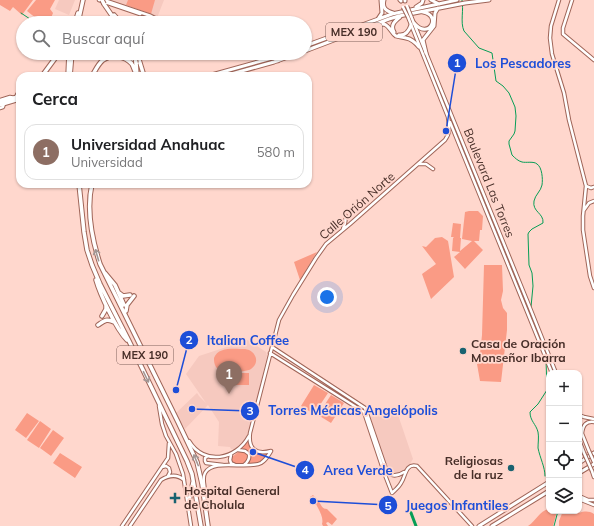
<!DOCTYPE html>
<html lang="es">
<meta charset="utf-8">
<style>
body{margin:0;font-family:Mulish,sans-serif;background:#f6f6f6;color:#202124}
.controls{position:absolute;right:12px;bottom:12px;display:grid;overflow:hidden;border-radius:8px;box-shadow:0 1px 3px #0004}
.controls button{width:36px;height:36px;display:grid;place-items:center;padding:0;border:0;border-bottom:1px solid #e0e0e0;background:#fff;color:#202124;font:20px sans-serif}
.you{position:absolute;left:327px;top:297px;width:14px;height:14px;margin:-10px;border:3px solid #fff;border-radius:50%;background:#1a73e8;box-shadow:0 0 0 6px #1a73e833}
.badge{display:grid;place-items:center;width:26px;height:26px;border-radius:50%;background:#196270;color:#fff;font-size:13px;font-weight:700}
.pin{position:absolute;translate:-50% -33px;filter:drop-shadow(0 1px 2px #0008)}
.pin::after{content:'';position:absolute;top:21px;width:14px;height:12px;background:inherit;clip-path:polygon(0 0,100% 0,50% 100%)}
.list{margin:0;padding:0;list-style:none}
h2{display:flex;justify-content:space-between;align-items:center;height:52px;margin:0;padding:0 16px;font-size:17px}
h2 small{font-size:13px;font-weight:400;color:#757577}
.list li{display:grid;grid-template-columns:26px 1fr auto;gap:12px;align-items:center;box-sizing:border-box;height:56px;margin:0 8px 8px;padding:0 8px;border:1px solid #e0e0e0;border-radius:12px}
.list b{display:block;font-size:15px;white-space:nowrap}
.list p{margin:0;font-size:13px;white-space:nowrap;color:#757577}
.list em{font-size:13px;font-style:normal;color:#757577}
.icon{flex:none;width:22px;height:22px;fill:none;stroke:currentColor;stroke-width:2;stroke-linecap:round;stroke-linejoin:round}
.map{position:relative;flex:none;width:594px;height:526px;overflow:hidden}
.search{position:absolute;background:#fff;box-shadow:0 1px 3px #0004;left:16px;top:16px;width:296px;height:44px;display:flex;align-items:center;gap:10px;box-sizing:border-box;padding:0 14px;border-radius:22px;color:#757577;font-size:15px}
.panel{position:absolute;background:#fff;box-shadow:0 1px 3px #0004;left:16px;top:72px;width:296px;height:116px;border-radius:12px}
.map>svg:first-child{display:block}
</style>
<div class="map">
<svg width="594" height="526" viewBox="0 0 594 526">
<rect width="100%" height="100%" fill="#ffd7cd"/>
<path fill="#f6c9bf" d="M 59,0 L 75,0 L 69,15 L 55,9 Z
M 112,0 L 164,0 L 157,18 L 111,2 Z
M 248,340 L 266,352 L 267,356 L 249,433 L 246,439 L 242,445 L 237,449 L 231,449 L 230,447 L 218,446 L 219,422 L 208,405 L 185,429 L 176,413 L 197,393 L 199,396 L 206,403 L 186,374 L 199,356 Z
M 396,409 L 413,459 L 408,467 L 405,470 L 401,473 L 395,474 L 390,472 L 387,468 L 370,417 Z"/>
<path fill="#fa9b85" d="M 0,0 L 33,0 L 22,15 L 13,7 L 10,11 L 0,5 Z
M 36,0 L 55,0 L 50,9 L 53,13 L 49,23 L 42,23 L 27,11 Z
M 128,0 L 155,0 L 151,14 L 126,5 Z
M 469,211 L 478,211 L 483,216 L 482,230 L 480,230 L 479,241 L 474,241 L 483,250 L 465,269 L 454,257 L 460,252 L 452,251 L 453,238 L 454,237 L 451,237 L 453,223 L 461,224 L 460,238 L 461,238 L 460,251 L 472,241 L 462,239 L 465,212 Z
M 442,237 L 448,241 L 454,277 L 431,299 L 422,274 L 436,264 L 422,246 L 426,247 L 435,238 Z
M 317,252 L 300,280 L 294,262 Z
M 484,265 L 502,265 L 503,291 L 501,300 L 503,308 L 507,313 L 507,330 L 501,382 L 480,381 L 477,364 L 479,363 L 482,335 Z
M 245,349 C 255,350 261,362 251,369 C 247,372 226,373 221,371 C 219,370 217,368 216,367 C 214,364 214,361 214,358 C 218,346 236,349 245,349 Z
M 228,373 L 249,373 L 249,385 L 228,385 Z
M 314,385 L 328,393 L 314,414 L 301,406 Z
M 331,395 L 344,403 L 331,423 L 318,415 Z
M 27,413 L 39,421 L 26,438 L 15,430 Z
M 40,421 L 51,429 L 39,448 L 27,440 Z
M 53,430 L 64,438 L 51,456 L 40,448 Z
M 247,441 L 248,442 L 254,450 L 267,454 L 267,456 C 261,463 257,464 249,464 C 251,453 251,452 241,448 Z
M 242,451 L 248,455 L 247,461 L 243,464 L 235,465 L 232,462 L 231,458 L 238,452 Z
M 60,453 L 82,467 L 75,478 L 53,463 Z
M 313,495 C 315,497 318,500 319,502 C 322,506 322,509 327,509 L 337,519 L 332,525 L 328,522 L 326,523 L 328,526 L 323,526 L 322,524 C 324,518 319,510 316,504 L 315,505 L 312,502 L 310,497 Z
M 549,509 L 549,511 L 557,511 L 553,526 L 528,526 C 536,521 539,511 549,509 Z
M 563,511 L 574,511 L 579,513 C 585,511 589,511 594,514 L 594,526 L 559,526 L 559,521 Z"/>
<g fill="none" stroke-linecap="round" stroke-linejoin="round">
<path stroke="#079e56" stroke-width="1" d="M 462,0 C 464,10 460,22 464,31 L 479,48 L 492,53 L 496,81 L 503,86 L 509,93 L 515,107 L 516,116 L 515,131 L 514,134 L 509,141 L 509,144 L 512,155 C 515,158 518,161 522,162 C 526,163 534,161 537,164 C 542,167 543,179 542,185 C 541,191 535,195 534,201 C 532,212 544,213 543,223 L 532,229 L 529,232 L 528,234 L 529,265 L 532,273 L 533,286 L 531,307
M 21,13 L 36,23
M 545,476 C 545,467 540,458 538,448 C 538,443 539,437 538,432 C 536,424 530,421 530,412 L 538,404 L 547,390 L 546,360
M 554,526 L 558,511"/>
<path stroke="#079e56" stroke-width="3" d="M 408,505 L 416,526"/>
<defs>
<path id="secondary" d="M 99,0 L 140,14
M 104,0 L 151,16 L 165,23
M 559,0 L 551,26 L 550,38 L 552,54 L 564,93 L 569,120 L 586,186 L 583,216 L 583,230 L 590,276 L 594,288
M 572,0 L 563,28 L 563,34 L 594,60
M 411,16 L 528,303 L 556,373
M 408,17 L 448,117
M 270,53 L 276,57 L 278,61
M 0,100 L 10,97 L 15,98
M 0,108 L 3,107 L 4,103
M 450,122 L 552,373
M 418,164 L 426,164 L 433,169
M 586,186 L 591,188 L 594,187
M 584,210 L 589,203 L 594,201
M 343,229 L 345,223 L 346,216
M 264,343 L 270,343 L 274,339
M 272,347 L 365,408 L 387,472 C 392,477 398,476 404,472
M 270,353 L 364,412 L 385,475 L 392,493 C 395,490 399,487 401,483 C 406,476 405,463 417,466 L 472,526
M 159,406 L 162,424 L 166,436 L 176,454 L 183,474 L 191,526
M 579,415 L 584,417 L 594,419
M 579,426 L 589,451
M 582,433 C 583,425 586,421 594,422
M 579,440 L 584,453
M 189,441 C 204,466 236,460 249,436
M 238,450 L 245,451 L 249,454 C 250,459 248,462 244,465
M 271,451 C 256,455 248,449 250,433 L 279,320 L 293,295 L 316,258 L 326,244 L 350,224 L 445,140 C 451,132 449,125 448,117
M 231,455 L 230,460 L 231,463 L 235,465
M 208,456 L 205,458 L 205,461 L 206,463 L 223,465
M 162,467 L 166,466 L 169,468 L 170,472 L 168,476
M 592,471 L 594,477
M 579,496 L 588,500 L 594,500
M 204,497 C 207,489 201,480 205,473 C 213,458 248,470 261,463 C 266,460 268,456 271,451
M 579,499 L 594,505
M 122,526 L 168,458 L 169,443
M 130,526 L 161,480 C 169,475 177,474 184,480"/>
<path id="primary" d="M 384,0 C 382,8 386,11 393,13
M 400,0 L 401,1
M 431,0 L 439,4
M 405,1 L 405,0
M 416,7 L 422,3 L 423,0
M 378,19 L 382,13 L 381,0
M 414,23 C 429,41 442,15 423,12
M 378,25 C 380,25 382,24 384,24 C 390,26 391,33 396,36 C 399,37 402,37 406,38 C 412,39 415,42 419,47
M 394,32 C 390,25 395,21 400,17
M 399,35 C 406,36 409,31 411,25
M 305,46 L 392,14 L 457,0
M 305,51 L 389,19 L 399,16 L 465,3 L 489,0
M 426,53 L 423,40 L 434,26 L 435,13 L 438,8
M 208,76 L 272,58 L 286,53
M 224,76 L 274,62 L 299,53
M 0,102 L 20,96
M 0,105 L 20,99
M 579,463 L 594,453
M 579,473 L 594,464
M 479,526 L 549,482
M 492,526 L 549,491"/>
<path id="highway" d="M 104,4 L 117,23
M 114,15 L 121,23
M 75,23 L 78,13
M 78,23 L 83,0
M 118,53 L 123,57
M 124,53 L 137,62
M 134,53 L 135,57
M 137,53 L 144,76
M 136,63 L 137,75
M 42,76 L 59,53
M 68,76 L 69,53
M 70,76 L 72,53
M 92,76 C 95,71 98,64 103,60 C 112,54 125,56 132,64 C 134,68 135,72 137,76
M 16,98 L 18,94 L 20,94
M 79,184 L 84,232 L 87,250 L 92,265 L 100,284 L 129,341 L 187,461 L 192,474 L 201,526
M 92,184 C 86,210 92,239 100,264 L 178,422 L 197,462 L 202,484 L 208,526
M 105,273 L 115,285 L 124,305
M 96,280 C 100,294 116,329 127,340
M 119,293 L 123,296 L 130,295
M 126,311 L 127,305 L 134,296
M 102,316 L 106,309 L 106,305
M 98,325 C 104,321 107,318 114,322
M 188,506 L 193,482"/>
</defs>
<use href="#secondary" stroke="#9f6558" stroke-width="4.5"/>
<use href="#primary" stroke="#9f6558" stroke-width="5"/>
<use href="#highway" stroke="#9f6558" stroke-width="5.5"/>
<use href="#secondary" stroke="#fff" stroke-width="2.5"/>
<use href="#primary" stroke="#fff" stroke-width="3"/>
<use href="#highway" stroke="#fff" stroke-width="3.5"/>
<defs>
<path id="secondary-bridge" d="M 407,6 L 411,16
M 403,7 L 408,17
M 589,451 L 594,462
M 584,453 L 592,471"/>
<path id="highway-bridge" d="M 102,0 L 104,4
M 135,57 L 136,63"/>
</defs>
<use href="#secondary-bridge" stroke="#9f6558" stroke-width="4.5" stroke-linecap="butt"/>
<use href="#highway-bridge" stroke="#9f6558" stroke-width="5.5" stroke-linecap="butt"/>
<use href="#secondary-bridge" stroke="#fff" stroke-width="2.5"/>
<use href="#highway-bridge" stroke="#fff" stroke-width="3.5"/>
</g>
<defs><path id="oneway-shaft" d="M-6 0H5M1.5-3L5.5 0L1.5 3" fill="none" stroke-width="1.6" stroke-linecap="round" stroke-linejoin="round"/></defs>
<g stroke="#a39694">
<use href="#oneway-shaft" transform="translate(97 255) rotate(-106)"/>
<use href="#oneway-shaft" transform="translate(146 377) rotate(64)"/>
<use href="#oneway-shaft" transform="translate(196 460) rotate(-112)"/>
</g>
<g fill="#196270" stroke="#ffd7cd" stroke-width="1.5">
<circle cx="463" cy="351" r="4"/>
<circle cx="511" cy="468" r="4"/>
<path d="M173 492h4v4h4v4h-4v4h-4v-4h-4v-4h4z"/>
</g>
<g text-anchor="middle" stroke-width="3.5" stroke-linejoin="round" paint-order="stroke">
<g fill="#ffd7cd" stroke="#7e615a" stroke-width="1">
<rect x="326" y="23" width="56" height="18" rx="3"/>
<rect x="117" y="346" width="56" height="18" rx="3"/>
</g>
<g font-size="11" font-weight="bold" fill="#472e28">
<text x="354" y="36">MEX 190</text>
<text x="145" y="359">MEX 190</text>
</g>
<g font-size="12" fill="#472e28" stroke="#ffd7cd">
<text transform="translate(489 183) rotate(68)" y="4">Boulevard Las Torres</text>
<text transform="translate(357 206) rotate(-41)" y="4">Calle Orión Norte</text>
</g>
<g font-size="12" font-weight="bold" fill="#472e28" stroke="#ffd7cd" text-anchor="start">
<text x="471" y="348">Casa de Oración<tspan x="471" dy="14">Monseñor Ibarra</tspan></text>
<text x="503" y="465" text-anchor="end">Religiosas<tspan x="503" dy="14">de la ruz</tspan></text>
<text x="184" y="495">Hospital General<tspan x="184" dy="14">de Cholula</tspan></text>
</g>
</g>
<path fill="none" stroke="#1d4ed8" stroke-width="1.5" d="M446 131L457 63M176 390L189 340M192 409L250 411M253 452L305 470M313 501L388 505"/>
<g fill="#1d4ed8" stroke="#ffd7cd" stroke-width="1.5">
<circle cx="446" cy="131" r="4"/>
<circle cx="176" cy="390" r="4"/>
<circle cx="192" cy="409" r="4"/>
<circle cx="253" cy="452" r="4"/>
<circle cx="313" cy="501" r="4"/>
<circle cx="457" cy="63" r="10"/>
<circle cx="189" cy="340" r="10"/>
<circle cx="250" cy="411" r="10"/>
<circle cx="305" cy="470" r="10"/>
<circle cx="388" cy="505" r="10"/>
</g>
<g font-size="12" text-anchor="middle" font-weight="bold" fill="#fff">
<text x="457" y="67">1</text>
<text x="189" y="344">2</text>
<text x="250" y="415">3</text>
<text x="305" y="474">4</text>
<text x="388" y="510">5</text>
</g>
<g font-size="13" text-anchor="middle" font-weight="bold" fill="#1d4ed8" stroke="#ffd7cd" stroke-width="3.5" stroke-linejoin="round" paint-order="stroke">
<text x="523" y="68">Los Pescadores</text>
<text x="248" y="345">Italian Coffee</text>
<text x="353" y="415">Torres Médicas Angelópolis</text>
<text x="358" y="475">Area Verde</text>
<text x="457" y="510">Juegos Infantiles</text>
</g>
</svg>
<div class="controls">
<button>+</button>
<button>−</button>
<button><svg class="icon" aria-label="locate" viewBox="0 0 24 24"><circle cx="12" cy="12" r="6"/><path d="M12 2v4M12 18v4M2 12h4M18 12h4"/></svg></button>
<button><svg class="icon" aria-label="layers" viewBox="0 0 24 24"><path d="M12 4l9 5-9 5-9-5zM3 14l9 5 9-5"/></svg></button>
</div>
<div class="you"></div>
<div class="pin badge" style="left:229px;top:394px;background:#8d6e63">1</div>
<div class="search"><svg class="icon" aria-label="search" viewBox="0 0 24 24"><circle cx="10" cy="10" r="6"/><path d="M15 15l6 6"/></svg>Buscar aquí</div>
<section class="panel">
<h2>Cerca<small></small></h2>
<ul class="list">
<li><span class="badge" style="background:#8d6e63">1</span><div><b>Universidad Anahuac</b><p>Universidad</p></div><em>580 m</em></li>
</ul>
</section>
</div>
